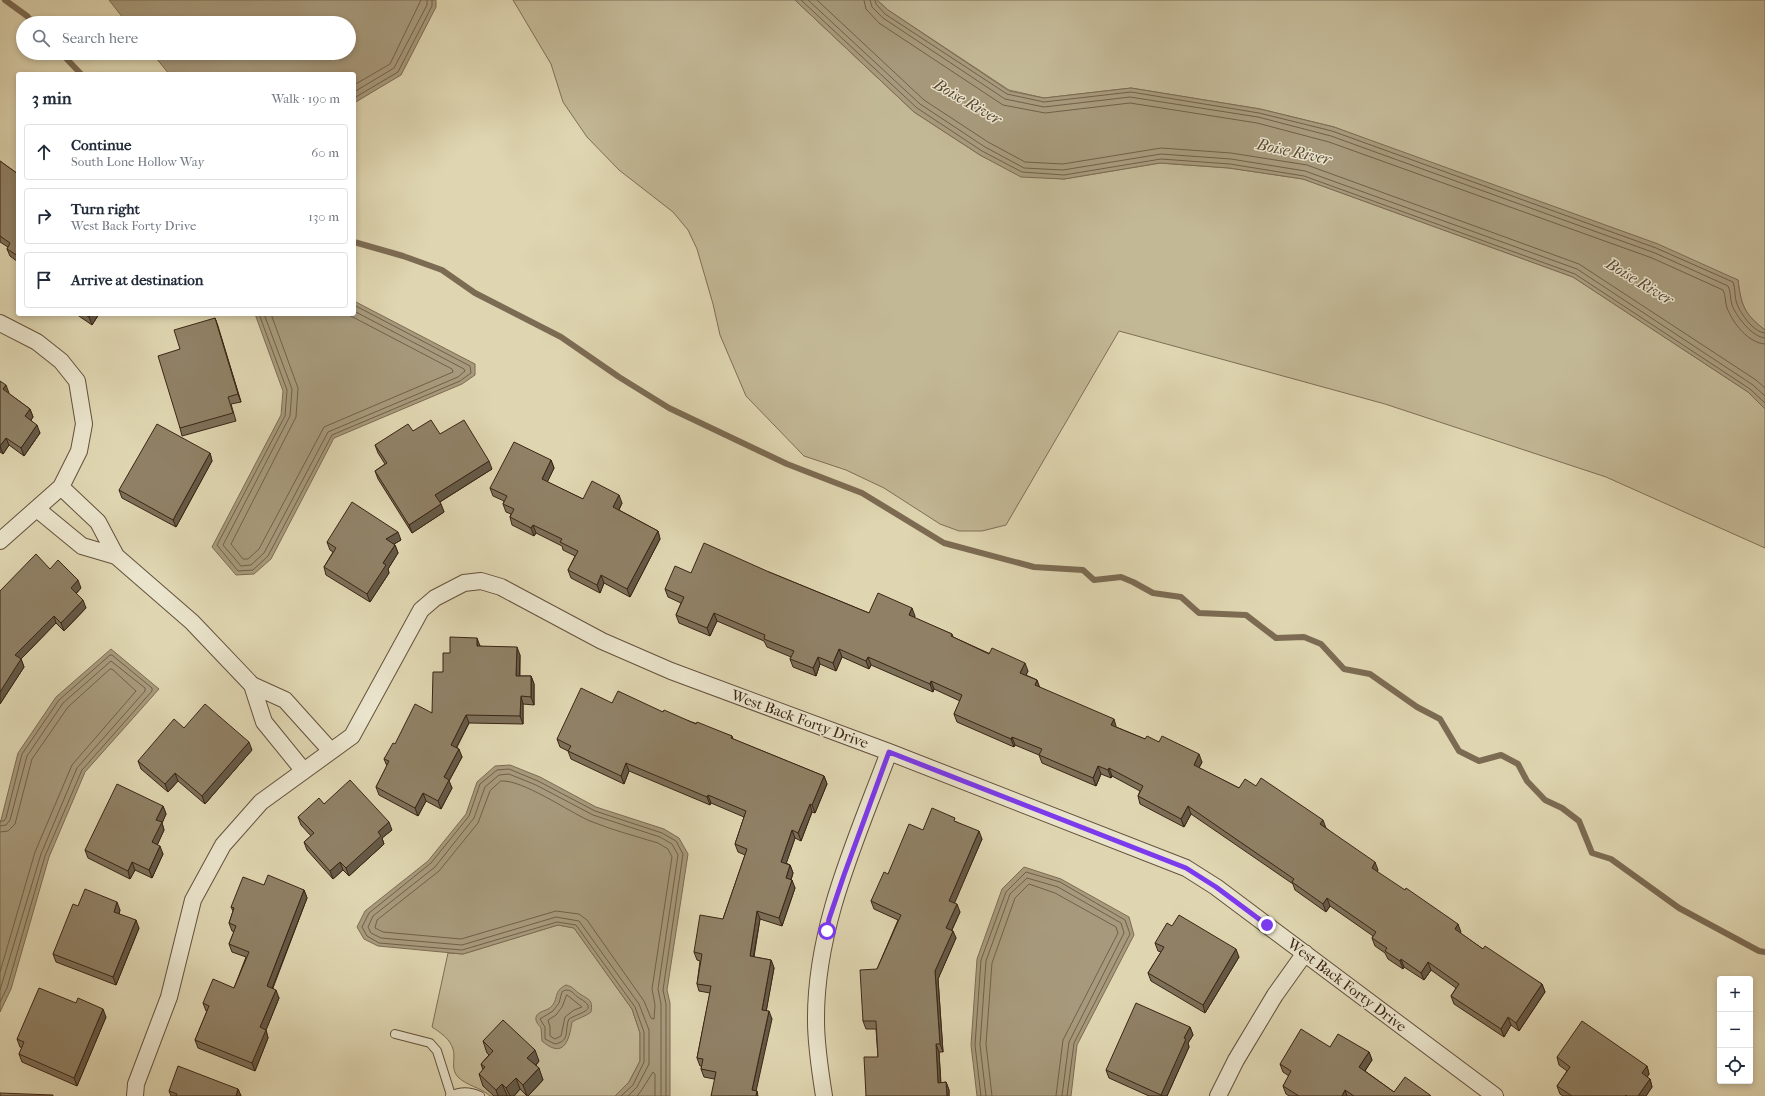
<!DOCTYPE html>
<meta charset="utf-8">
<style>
body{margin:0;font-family:"IM FELL French Canon",serif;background:#f6f6f7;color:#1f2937}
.controls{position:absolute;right:12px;bottom:12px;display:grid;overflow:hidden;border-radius:4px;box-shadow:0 2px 6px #0003}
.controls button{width:36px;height:36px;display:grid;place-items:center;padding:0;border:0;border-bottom:1px solid #e0e1e3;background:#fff;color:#1f2937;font:20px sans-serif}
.stop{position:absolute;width:12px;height:12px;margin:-9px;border:3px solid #7c3aed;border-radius:50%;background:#fff}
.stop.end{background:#7c3aed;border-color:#fff;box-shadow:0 1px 4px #0008}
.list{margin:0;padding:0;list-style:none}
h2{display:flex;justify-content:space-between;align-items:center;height:52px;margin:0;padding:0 16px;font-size:17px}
h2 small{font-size:13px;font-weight:400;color:#747a83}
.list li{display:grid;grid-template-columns:26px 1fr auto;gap:12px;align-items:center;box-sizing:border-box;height:56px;margin:0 8px 8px;padding:0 8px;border:1px solid #e0e1e3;border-radius:4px}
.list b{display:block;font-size:15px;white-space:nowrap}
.list p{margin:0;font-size:13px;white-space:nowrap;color:#747a83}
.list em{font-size:13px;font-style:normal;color:#747a83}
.icon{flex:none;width:22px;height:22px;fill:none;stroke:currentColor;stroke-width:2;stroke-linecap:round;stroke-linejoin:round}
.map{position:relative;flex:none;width:1765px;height:1096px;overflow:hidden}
.search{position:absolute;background:#fff;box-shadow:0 2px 6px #0003;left:16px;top:16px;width:340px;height:44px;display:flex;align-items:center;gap:10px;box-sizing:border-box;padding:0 14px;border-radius:22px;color:#747a83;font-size:15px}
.panel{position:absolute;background:#fff;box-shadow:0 2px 6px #0003;left:16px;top:72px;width:340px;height:244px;border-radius:4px}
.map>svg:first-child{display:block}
</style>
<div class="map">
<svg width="1765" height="1096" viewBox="0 0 1765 1096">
<rect width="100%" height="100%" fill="#dfd6b1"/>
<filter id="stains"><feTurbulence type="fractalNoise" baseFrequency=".005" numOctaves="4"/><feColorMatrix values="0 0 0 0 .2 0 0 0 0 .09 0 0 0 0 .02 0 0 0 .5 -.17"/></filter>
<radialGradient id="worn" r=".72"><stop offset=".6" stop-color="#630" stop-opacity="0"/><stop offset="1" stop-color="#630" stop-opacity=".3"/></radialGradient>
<path fill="#c3b896" stroke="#7f6e56" d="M 513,0 L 795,0 L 914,112 L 980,155 L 1021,176 L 1064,179 L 1160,163 L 1229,168 L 1303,179 L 1573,277 L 1748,392 L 1765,409 L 1765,548 L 1606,477 L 1385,404 L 1119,331 L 1006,525 L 982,531 L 959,531 L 940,524 L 884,488 L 846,470 L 804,456 L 746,396 L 720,335 L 713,304 L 697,249 L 688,230 L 673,212 L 619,170 L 587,137 L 563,102 L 551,64 Z
M 877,0 L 1765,0 L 1765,330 C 1744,314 1741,305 1738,280 L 1334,127 L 1260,109 L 1131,88 L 1044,98 L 1009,90 L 888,10 Z
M 558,925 L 574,928 L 632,1009 L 640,1033 L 640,1061 L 629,1082 L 615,1096 L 490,1096 C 480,1087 467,1086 458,1077 C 450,1069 456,1058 453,1049 C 450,1039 441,1033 432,1027 L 448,953 L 463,954 Z"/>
<path fill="#a79a7c" stroke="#7c6b53" d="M 109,0 L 436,0 L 436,7 L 401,75 L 354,103 L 354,74 L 169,74 L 152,53 L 349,53 L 349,23 L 127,23 Z
M 795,0 L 877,0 L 888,10 L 1009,91 L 1044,98 L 1131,88 L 1260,109 L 1334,127 L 1658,244 L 1738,280 C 1741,305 1744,314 1765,330 L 1765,409 L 1748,392 L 1573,277 L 1303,179 L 1229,168 L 1160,163 L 1064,179 L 1021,177 L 980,155 L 914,112 Z
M 354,301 L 475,364 L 475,375 L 462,384 L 334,438 L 271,559 L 254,574 L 236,575 L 212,547 L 281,415 L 283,391 L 255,314 L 354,314 Z
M 111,649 L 159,689 L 85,772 L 49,857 L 11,989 L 0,1012 L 0,824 L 18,753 L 56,697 Z
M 510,765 L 540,777 L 596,807 L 664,829 L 679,838 L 688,854 L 667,990 L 670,1003 L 670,1096 L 615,1096 L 629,1082 L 640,1061 L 640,1033 L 632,1009 L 574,928 L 558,925 L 463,954 L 378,946 L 364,939 L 357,927 L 365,911 L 428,861 L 466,814 L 477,782 L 495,766 Z
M 1024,867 L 1061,879 L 1129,917 L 1134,935 L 1077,1045 L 1071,1096 L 977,1096 L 971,1045 L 977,959 L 1002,889 Z
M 566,985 C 574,987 574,990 580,994 C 589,1000 593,999 591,1012 C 585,1017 578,1018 572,1022 C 569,1042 563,1059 542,1041 L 541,1028 C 539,1025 535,1022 536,1017 C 538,1011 547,1011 551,1007 C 559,999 553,991 566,985 Z"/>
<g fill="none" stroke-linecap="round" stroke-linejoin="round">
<path stroke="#716048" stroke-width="1" d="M 801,0 L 917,108 L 982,151 L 1022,172 L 1064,175 L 1161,159 L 1230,164 L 1304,176 L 1575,274 L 1750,389 L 1765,403
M 808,0 L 920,104 L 985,147 L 1024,168 L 1063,170 L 1161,154 L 1231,159 L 1305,171 L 1577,269 L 1753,385 L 1765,396
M 817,0 L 924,100 L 988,142 L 1025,162 L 1063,164 L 1161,148 L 1231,153 L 1307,165 L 1579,264 L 1756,380 L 1765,388
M 864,0 L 866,9 L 879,23 L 1003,105 L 1045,113 L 1130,103 L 1257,123 L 1329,142 L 1652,258 L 1723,290 C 1726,295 1725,303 1727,308 C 1733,323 1748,343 1765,344
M 870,0 L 872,7 L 883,18 L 1005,99 L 1044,107 L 1130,97 L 1258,117 L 1331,136 L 1655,253 L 1728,286 C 1731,291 1730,299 1732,305 C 1736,316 1752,337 1765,338
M 875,0 L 876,4 L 885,14 L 1007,94 L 1044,102 L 1131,92 L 1259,113 L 1332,131 L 1656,248 L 1733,282 C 1736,289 1734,297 1737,304 C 1741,314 1753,332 1765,333
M 354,85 L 390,64 L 421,0
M 354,92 L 394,68 L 427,5 L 427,0
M 354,98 L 398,72 L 432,6 L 432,0
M 259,314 L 287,390 L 285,416 L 217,545 L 238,571 L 253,570 L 268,556 L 332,435 L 460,381 L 471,373 L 470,366 L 354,305
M 264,314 L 292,389 L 290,416 L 223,545 L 241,566 L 251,565 L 264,553 L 328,432 L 458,377 L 465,371 L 464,369 L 354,311
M 271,314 L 298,388 L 296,417 L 231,544 L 243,559 L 248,559 L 259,549 L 324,427 L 453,372 L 452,369 L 347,314
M 501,781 C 522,779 569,812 590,821 C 612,830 635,836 658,843 L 668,849 L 672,857 L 652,989 L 655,1005 L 654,1019 L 651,1018 L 644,1001 L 587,920 L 579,914 L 556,911 L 461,939 L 383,932 L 375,928 L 377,920 L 439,871 L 478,823 L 490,791 Z
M 0,821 L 4,821 L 6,818 L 22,754 L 59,700 L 110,655 L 112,655 L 152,688 L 152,691 L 82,770 L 45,856 L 7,988 L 0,1002
M 0,826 L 6,825 L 10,820 L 27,756 L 63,703 L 111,661 L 145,688 L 145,691 L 77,768 L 41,854 L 0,990
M 0,832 L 8,831 L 15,824 L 32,759 L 68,707 L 110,669 L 112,669 L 136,691 L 72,765 L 35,852 L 0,972
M 566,990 C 573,990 574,995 579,998 C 601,1010 578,1013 569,1019 C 564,1030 571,1041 555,1044 L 545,1039 L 545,1027 L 540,1019 L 553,1011 L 559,1003 L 562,992 Z
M 567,995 L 582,1007 L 574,1010 L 565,1017 L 561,1036 L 555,1039 L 550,1036 L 550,1027 L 548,1020 L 556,1015 L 562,1007 Z
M 621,1096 L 633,1085 L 644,1062 L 644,1032 L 635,1007 L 576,925 L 557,922 L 462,950 L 379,943 L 367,936 L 362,927 L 369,913 L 431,863 L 469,816 L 480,784 L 497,770 L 509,769 L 538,781 L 595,811 L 662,833 L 676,841 L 683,854 L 663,990 L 666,1004 L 666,1096
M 628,1096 L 637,1087 L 649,1064 L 649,1030 L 639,1004 L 579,921 L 556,917 L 462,945 L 381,938 L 371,933 L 368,927 L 373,916 L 435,867 L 474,818 L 485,787 L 499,775 L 509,774 L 536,785 L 593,815 L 660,837 L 672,844 L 678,855 L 658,989 L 661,1004 L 661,1096
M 637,1096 L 641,1091 L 653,1072 L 655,1074 L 655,1096
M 981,1096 L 975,1045 L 981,960 L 1006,892 L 1026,872 L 1060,882 L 1125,920 L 1130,934 L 1074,1043 L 1067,1096
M 986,1096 L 980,1045 L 986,961 L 1010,894 L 1027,878 L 1058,887 L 1121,923 L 1124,933 L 1069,1042 L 1062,1096
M 992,1096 L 986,1044 L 992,963 L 1015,898 L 1029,884 L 1055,893 L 1116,927 L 1118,933 L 1063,1040 L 1056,1096"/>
<path stroke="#7c6b53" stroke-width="6" d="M 5,0 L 27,16 L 33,23
M 61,53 L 81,74
M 354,242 L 403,256 L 442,270 L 475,293 L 561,337 L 619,377 L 669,408 L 787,464 L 862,493 L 944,543 L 1034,567 L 1083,570 L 1094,580 L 1121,577 L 1133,582 L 1153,593 L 1181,597 L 1199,613 L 1246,615 L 1276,638 L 1304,637 L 1321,644 L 1344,669 L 1370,674 L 1417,707 L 1440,719 L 1459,751 L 1479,761 L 1501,755 L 1518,764 L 1527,781 L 1545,800 L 1562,808 L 1579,821 L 1592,853 L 1611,859 L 1679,908 L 1759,951 L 1765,952"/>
<defs>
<path id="service" d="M 395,1034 L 430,1043 L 437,1051 L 451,1095
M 450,1096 C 461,1091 469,1091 480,1096"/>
<path id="minor" d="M 0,323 L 37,342 L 61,361 L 77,381 L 84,424 L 79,451 L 61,487 L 0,541
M 61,487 L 98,522 L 116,556 L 192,622 L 252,685 L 285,700 L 331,751
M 37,509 L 82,546 L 116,556
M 252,685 L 264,722 L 303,770
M 135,1096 L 136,1084 L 169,997 L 193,900 L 223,845 L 261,802 L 352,736 L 421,610 L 435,598 L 464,583 L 481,581 L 501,587 L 602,641 L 671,671 L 889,752 L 1186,868 L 1216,887 L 1495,1096
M 824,1096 C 820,1071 816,1046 816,1021 C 815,927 857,838 889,752
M 1218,1096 L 1236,1060 L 1275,995 L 1305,953"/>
</defs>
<use href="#service" stroke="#64513c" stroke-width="10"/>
<use href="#minor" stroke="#64513c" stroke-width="18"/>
<use href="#service" stroke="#eae4cc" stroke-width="8"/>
<use href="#minor" stroke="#eae4cc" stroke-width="16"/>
</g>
<path fill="#7c6f58" stroke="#3b2515" d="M 0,161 L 18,174 L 18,262 L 10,256 L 7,249 L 8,247 L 0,242 Z
M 76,314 L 99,314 L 92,325 Z
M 215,318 L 241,402 L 231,404 L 236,421 L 182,436 L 180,428 L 180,349 Z
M 0,381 L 8,393 L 30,409 L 33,417 L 31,420 L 40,433 L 24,456 L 9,445 L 3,454 L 0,452 Z
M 413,431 L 440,434 L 492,469 L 440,502 L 444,512 L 412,533 L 378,479 L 375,471 L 385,464 L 378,453 L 375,445 Z
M 210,453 L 212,461 L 176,527 L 122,498 L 119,490 Z
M 551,460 L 554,468 L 547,482 L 583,499 L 622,503 L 619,510 L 658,531 L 660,539 L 630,597 L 604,583 L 600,593 L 571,578 L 568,570 L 575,556 L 563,550 L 562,546 L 536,533 L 534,536 L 512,525 L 510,517 L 511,514 L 506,512 L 503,504 L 504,501 L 493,496 L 490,488 Z
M 401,540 L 394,544 L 395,545 L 398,553 L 388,569 L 389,573 L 370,602 L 326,575 L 324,567 L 333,552 L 330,550 L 327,542 Z
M 50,569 L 81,588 L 76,594 L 86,608 L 64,631 L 56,623 L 21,659 L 24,667 L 0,704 L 0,591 Z
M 769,572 L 869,613 L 915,616 L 914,618 L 952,634 L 953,637 L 1028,671 L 1026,675 L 1037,680 L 1039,687 L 1116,727 L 1145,739 L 1159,742 L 1202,762 L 1199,768 L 1239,788 L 1256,786 L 1326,828 L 1378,870 L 1377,872 L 1461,932 L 1460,933 L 1483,949 L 1542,984 L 1545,992 L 1519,1031 L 1511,1025 L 1504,1037 L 1454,1004 L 1451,996 L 1456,988 L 1431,970 L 1424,980 L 1404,967 L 1403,969 L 1388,959 L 1385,953 L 1375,946 L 1372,938 L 1373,936 L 1330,906 L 1326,912 L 1295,890 L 1293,884 L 1191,814 L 1184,827 L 1140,804 L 1138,796 L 1140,791 L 1112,776 L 1111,778 L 1101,774 L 1096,786 L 1042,763 L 1039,755 L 1015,745 L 1014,747 L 957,722 L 954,714 L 960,701 L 934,689 L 933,692 L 871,665 L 869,669 L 842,657 L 836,671 L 820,664 L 816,676 L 793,667 L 790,659 L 791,657 L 767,647 L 764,641 L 717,621 L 710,636 L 679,623 L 676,615 L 681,603 L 668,597 L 665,589 L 691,573 Z
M 480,646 L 520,655 L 520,676 L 531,676 L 534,684 L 534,705 L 523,704 L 523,724 L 469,723 L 457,747 L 462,757 L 449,781 L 452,788 L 441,809 L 426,801 L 418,816 L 379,795 L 376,787 L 387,766 L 384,759 L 395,744 L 432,713 L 443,672 L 450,653 Z
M 612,703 L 663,712 L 732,736 L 733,739 L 824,776 L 827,784 L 815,813 L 812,812 L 801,841 L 795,838 L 786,863 L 790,865 L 793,873 L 791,880 L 795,888 L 782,926 L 760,919 L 754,957 L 771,960 L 774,968 L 766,1011 L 772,1019 L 714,1079 L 704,1077 L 701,1069 L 702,1066 L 700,1066 L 697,1058 L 710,993 L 699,991 L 697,984 L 700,961 L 697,960 L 694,952 L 723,919 L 745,855 L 738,852 L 735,844 L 744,817 L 711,803 L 710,805 L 629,771 L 624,784 L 571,759 L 568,751 L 560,747 L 557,739 Z
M 184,728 L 252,750 L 205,804 L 178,781 L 168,792 L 141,769 L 138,761 Z
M 324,804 L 392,830 L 382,838 L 384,844 L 349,876 L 343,870 L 333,879 L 307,850 L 304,842 L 311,836 L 301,825 L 298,817 Z
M 163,806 L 166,814 L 162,823 L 164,830 L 157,845 L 163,854 L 152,878 L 135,870 L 130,879 L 88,858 L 85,850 Z
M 957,822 L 982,839 L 954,903 L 960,912 L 952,930 L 956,938 L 938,979 L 943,1052 L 939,1052 L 941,1083 L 946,1082 L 949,1090 L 949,1096 L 866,1096 L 878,1057 L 876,1029 L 866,1029 L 863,1021 L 877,969 L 898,920 L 874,909 L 871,901 L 888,874 L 923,830 Z
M 264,885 L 304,890 L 307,898 L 273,988 L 279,998 L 266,1030 L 268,1038 L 255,1071 L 198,1048 L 195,1040 L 207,1011 L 206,1011 L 203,1003 L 234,988 L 246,957 L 232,952 L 229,944 L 234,932 L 232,931 L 229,923 L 233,911 L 231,907 Z
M 78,906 L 120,910 L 119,914 L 139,928 L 116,985 L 56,962 L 53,954 Z
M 1172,926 L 1239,957 L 1205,1013 L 1151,981 L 1148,973 L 1161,952 L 1158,951 L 1155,943 Z
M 106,1017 L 77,1086 L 22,1062 L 19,1054 L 22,1048 L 20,1047 L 17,1039 Z
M 1190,1027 L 1193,1035 L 1188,1043 L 1189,1047 L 1167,1096 L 1149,1096 L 1109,1078 L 1106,1070 Z
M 483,1041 L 539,1061 L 536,1065 L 543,1080 L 528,1096 L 527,1096 L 520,1089 L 514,1096 L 507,1096 L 507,1095 L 506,1096 L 494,1096 L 483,1086 L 479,1074 L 483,1070 L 481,1064 L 489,1055 L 487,1053 Z
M 1330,1047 L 1369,1052 L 1372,1060 L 1365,1071 L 1394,1092 L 1431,1096 L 1289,1096 L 1286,1094 L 1283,1086 L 1289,1076 L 1283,1072 L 1280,1064 Z
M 1557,1057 L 1647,1066 L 1649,1074 L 1647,1077 L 1650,1079 L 1652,1087 L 1646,1096 L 1563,1096 L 1560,1094 L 1557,1086 L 1567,1071 L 1559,1065 Z
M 238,1089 L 241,1096 L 171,1096 L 169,1091 Z"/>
<path fill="#655a47" stroke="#3b2515" d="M 91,314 L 99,314 L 92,325 L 89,317 Z
M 215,318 L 218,326 L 241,402 L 238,394 Z
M 6,385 L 9,393 L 6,397 L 3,389 Z
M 30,409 L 33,417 L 28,424 L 25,416 Z
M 37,425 L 40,433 L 24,456 L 21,448 Z
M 6,438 L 9,445 L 3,454 L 0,446 Z
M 210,453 L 212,461 L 176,527 L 173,520 Z
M 551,460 L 554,468 L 545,487 L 542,479 Z
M 489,461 L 492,469 L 438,503 L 435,495 Z
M 619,495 L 622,503 L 616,515 L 613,507 Z
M 441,504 L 444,512 L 412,533 L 409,525 Z
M 533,525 L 536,533 L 534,536 L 531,528 Z
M 658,531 L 660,539 L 630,597 L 627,589 Z
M 398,532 L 401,540 L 389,547 L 386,539 Z
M 395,545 L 398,553 L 388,569 L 389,573 L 370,602 L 367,594 L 383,563 Z
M 601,575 L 604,583 L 600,593 L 597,585 Z
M 78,580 L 81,588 L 73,596 L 71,588 Z
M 83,600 L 86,608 L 64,631 L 61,623 Z
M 912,608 L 915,616 L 912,623 L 909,615 Z
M 714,613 L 717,621 L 710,636 L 707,628 Z
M 54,616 L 56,623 L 21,659 L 24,667 L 0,704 L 0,692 L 15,655 Z
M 477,638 L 480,646 L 480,654 L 477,646 Z
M 517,647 L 520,655 L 519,684 L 516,676 Z
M 839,649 L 842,657 L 836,671 L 833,663 Z
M 818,657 L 820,664 L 816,676 L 813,668 Z
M 868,657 L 871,665 L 869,669 L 866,661 Z
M 1025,663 L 1028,671 L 1023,681 L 1020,673 Z
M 531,676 L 534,684 L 534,705 L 531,697 Z
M 1037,680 L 1040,688 L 1035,685 Z
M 931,681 L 934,689 L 933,692 L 930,684 Z
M 521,696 L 523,704 L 523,724 L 520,716 Z
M 466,715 L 469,723 L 454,752 L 451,745 Z
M 1114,719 L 1116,726 L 1114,733 L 1111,725 Z
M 1012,737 L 1015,745 L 1014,747 L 1011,739 Z
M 249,742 L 252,750 L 205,804 L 202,796 Z
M 459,749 L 462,757 L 449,781 L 452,788 L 441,809 L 438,801 L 444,777 Z
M 1199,754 L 1202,762 L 1196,773 L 1194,765 Z
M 626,763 L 629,771 L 624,784 L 621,776 Z
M 1098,766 L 1101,774 L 1096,786 L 1093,778 Z
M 1109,768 L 1112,776 L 1111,778 L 1108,770 Z
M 175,773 L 178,781 L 168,792 L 165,784 Z
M 824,776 L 827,784 L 815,813 L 812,805 Z
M 423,793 L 426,801 L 418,816 L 415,808 Z
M 708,795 L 711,803 L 710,805 L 707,797 Z
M 810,804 L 812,812 L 801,841 L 798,833 Z
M 163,806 L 166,814 L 162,823 L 164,830 L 155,850 L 152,842 L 156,820 Z
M 1188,806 L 1191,814 L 1184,827 L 1181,819 Z
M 1323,820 L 1326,828 L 1320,824 Z
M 389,822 L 392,830 L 382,838 L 384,844 L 349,876 L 346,868 L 378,832 Z
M 792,830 L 795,838 L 784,870 L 781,862 Z
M 979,831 L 982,839 L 952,909 L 949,901 Z
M 160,846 L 163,854 L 152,878 L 149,870 Z
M 132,862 L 135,870 L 130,879 L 128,871 Z
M 340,862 L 343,870 L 333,879 L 330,871 Z
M 1375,862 L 1378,870 L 1374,876 L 1372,868 Z
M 790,865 L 793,873 L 789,886 L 786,878 Z
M 792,880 L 795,888 L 782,926 L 779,918 Z
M 304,890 L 307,898 L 270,994 L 267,986 Z
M 1327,898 L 1330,906 L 1326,912 L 1323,904 Z
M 117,902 L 120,910 L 117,919 L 114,912 Z
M 957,904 L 960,912 L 949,936 L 946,928 Z
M 757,911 L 760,919 L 752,964 L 750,956 Z
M 136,920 L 139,928 L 116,985 L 113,977 Z
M 1458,924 L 1461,932 L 1458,937 L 1455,929 Z
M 953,931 L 956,938 L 938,979 L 943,1052 L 940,1044 L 935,971 Z
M 1236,949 L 1239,957 L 1205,1013 L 1203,1005 Z
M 1401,959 L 1404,967 L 1403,969 L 1400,961 Z
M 771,960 L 774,968 L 765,1018 L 762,1010 Z
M 1428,962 L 1431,970 L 1424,980 L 1421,973 Z
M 1542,984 L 1545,992 L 1519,1031 L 1516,1023 Z
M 276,990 L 279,998 L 266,1030 L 268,1038 L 255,1071 L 252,1063 L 260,1027 Z
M 103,1009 L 106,1017 L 77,1086 L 74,1078 Z
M 769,1011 L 772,1019 L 755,1096 L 752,1090 Z
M 1508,1017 L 1511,1025 L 1504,1037 L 1501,1029 Z
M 1190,1027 L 1193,1035 L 1188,1043 L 1189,1047 L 1167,1096 L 1162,1096 L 1161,1095 L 1184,1038 Z
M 936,1044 L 939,1052 L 941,1091 L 938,1083 Z
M 535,1050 L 539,1061 L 532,1069 L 527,1058 Z
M 1369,1052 L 1372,1060 L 1362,1075 L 1359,1067 Z
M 1647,1066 L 1649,1074 L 1645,1081 L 1642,1073 Z
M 539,1068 L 543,1080 L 528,1096 L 527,1096 L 523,1085 Z
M 516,1078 L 520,1089 L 514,1096 L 510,1096 L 506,1088 Z
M 1650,1079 L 1652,1087 L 1646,1096 L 1638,1096 Z
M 946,1082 L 949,1090 L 949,1096 L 947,1096 Z
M 502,1084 L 507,1095 L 506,1096 L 498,1096 L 496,1090 Z
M 238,1089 L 241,1096 L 236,1096 Z
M 1345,1090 L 1347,1096 L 1342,1096 Z
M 757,1091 L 758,1096 L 756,1096 Z"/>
<path fill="#908166" stroke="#3b2515" d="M 0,161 L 18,174 L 18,256 L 7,249 L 10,243 L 0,236 Z
M 84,314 L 91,314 L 89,317 Z
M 215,318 L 238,394 L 228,397 L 233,413 L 180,428 L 158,356 L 180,349 L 174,330 Z
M 0,381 L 6,385 L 3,389 L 30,409 L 25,416 L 37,425 L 21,448 L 6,438 L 0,446 Z
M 431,420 L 440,434 L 464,420 L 489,461 L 435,495 L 441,504 L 409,525 L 375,471 L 387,463 L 375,445 L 408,424 L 413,431 Z
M 157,424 L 210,453 L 173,520 L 119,490 Z
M 514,442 L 551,460 L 542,479 L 583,499 L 592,481 L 619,495 L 613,507 L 658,531 L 627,589 L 601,575 L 597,585 L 568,570 L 578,551 L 560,542 L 562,539 L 533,525 L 531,528 L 510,517 L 514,509 L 503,504 L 507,496 L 490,488 Z
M 352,502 L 398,532 L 386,539 L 395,545 L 383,563 L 386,565 L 367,594 L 324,567 L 336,548 L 327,542 Z
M 704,543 L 769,572 L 869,613 L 878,593 L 912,608 L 909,615 L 952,634 L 951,636 L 989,654 L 992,648 L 1025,663 L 1020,673 L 1037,680 L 1035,685 L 1114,719 L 1111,725 L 1145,739 L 1147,736 L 1159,742 L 1162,736 L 1199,754 L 1194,765 L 1239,788 L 1245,779 L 1256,786 L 1261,778 L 1323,820 L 1320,824 L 1375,862 L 1372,868 L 1405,890 L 1406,888 L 1458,924 L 1455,929 L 1483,949 L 1485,946 L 1542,984 L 1516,1023 L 1508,1017 L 1501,1029 L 1451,996 L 1459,984 L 1428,962 L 1421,973 L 1401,959 L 1400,961 L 1385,951 L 1387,948 L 1372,938 L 1376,932 L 1327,898 L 1323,904 L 1292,882 L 1294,879 L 1188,806 L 1181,819 L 1138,796 L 1143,786 L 1109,768 L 1108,770 L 1098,766 L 1093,778 L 1039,755 L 1042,749 L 1012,737 L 1011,739 L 954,714 L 962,695 L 931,681 L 930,684 L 868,657 L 866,661 L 839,649 L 833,663 L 818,657 L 813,668 L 790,659 L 794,651 L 764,639 L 765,635 L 714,613 L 707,628 L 676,615 L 684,597 L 665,589 L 675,566 L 691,573 Z
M 36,554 L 50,569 L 58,560 L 78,580 L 71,588 L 83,600 L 61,623 L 54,616 L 15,655 L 21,659 L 0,692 L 0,591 Z
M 450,637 L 477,638 L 477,646 L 517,647 L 516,676 L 531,676 L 531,697 L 521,696 L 520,716 L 466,715 L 451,745 L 459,749 L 444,777 L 449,780 L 438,801 L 423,793 L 415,808 L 376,787 L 389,761 L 384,759 L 393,743 L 395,744 L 415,704 L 432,713 L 433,672 L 443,672 L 443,653 L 450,653 Z
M 581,688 L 612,703 L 618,691 L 663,712 L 664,710 L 696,724 L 697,722 L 732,736 L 731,738 L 824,776 L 812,805 L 810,804 L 798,833 L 792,830 L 781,862 L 790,865 L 786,878 L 792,880 L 779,918 L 757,911 L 750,956 L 771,960 L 762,1010 L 769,1011 L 752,1090 L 757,1091 L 756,1096 L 711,1096 L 716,1072 L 701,1069 L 703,1059 L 697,1058 L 711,986 L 697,984 L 702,954 L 694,952 L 700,915 L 723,919 L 747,849 L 735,844 L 746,811 L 708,795 L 707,797 L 626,763 L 621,776 L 568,751 L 571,746 L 557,739 Z
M 205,704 L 249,742 L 202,796 L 175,773 L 165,784 L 138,761 L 174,719 L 184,728 Z
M 350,780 L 389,822 L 378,832 L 381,836 L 346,868 L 340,862 L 330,871 L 304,842 L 314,833 L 298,817 L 319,798 L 324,804 Z
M 117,784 L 163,806 L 156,820 L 162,822 L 152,842 L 160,846 L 149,870 L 132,862 L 128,871 L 85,850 Z
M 932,808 L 955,818 L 954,821 L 979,831 L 949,901 L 957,904 L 946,928 L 953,931 L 935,971 L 940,1044 L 936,1044 L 938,1083 L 946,1082 L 947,1096 L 866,1096 L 864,1057 L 878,1057 L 876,1021 L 863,1021 L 860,970 L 877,969 L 901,915 L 871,901 L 884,872 L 888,874 L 909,824 L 923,830 Z
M 268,875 L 304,890 L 267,986 L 276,990 L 260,1027 L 266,1030 L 252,1063 L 195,1040 L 209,1006 L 203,1003 L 213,979 L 234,988 L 249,952 L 229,944 L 236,926 L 229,923 L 234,908 L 231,907 L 243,877 L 264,885 Z
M 85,889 L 117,902 L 114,912 L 136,920 L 113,977 L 53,954 L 73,904 L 78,906 Z
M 1179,915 L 1236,949 L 1203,1005 L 1148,973 L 1164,947 L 1155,943 L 1167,923 L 1172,926 Z
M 39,988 L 76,1003 L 78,998 L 103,1009 L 74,1078 L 19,1054 L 24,1042 L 17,1039 Z
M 1136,1003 L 1190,1027 L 1184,1038 L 1186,1039 L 1161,1095 L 1106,1070 Z
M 503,1020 L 535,1050 L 527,1058 L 539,1068 L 523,1085 L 516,1078 L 506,1088 L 502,1084 L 496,1090 L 479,1074 L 485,1067 L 481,1064 L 493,1051 L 483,1041 Z
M 1582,1021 L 1647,1066 L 1642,1073 L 1650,1079 L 1638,1096 L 1627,1096 L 1626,1095 L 1625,1096 L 1572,1096 L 1557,1086 L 1570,1067 L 1557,1057 Z
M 1301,1029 L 1330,1047 L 1338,1034 L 1369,1052 L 1359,1067 L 1394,1092 L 1405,1077 L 1430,1095 L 1430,1096 L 1354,1096 L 1345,1090 L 1342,1096 L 1299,1096 L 1283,1086 L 1291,1071 L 1280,1064 Z
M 178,1066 L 238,1089 L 236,1096 L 176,1096 L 177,1094 L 169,1091 Z
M 0,1093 L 53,1095 L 53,1096 L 0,1096 Z"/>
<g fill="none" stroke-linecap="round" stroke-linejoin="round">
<path stroke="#7c3aed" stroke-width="5" d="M 827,931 L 829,919 L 844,875 L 889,752 L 1186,868 L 1216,887 L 1267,925"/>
</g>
<g text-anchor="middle" stroke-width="3" stroke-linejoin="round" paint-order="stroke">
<g font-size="15" fill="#3b2515" stroke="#eae4cc">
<text transform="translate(800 719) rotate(20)" y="5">West Back Forty Drive</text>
<text transform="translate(1347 985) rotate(37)" y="5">West Back Forty Drive</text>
</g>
<g font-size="16" font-style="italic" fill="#5b4834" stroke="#eae4cc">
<text transform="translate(968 101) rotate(30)" y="6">Boise River</text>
<text transform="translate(1294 151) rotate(12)" y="6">Boise River</text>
<text transform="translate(1640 281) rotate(31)" y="6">Boise River</text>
</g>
</g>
<rect width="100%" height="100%" filter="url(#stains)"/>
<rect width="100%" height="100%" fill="url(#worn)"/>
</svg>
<div class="controls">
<button>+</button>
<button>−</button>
<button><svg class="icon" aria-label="locate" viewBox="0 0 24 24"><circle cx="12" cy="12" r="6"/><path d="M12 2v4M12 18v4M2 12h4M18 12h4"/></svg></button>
</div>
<div class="stop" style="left:827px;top:931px"></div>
<div class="stop end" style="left:1267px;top:925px"></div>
<div class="search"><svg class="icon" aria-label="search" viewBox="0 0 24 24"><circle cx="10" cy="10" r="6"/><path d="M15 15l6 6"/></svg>Search here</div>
<section class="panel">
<h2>3 min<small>Walk · 190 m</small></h2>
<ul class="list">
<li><svg class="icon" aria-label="ahead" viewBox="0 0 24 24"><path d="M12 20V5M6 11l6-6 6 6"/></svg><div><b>Continue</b><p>South Lone Hollow Way</p></div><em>60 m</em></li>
<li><svg class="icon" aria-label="right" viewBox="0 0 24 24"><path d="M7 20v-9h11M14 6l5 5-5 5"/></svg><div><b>Turn right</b><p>West Back Forty Drive</p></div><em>130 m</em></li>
<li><svg class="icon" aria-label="arrive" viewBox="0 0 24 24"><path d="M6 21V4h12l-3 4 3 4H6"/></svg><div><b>Arrive at destination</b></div></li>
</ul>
</section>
</div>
